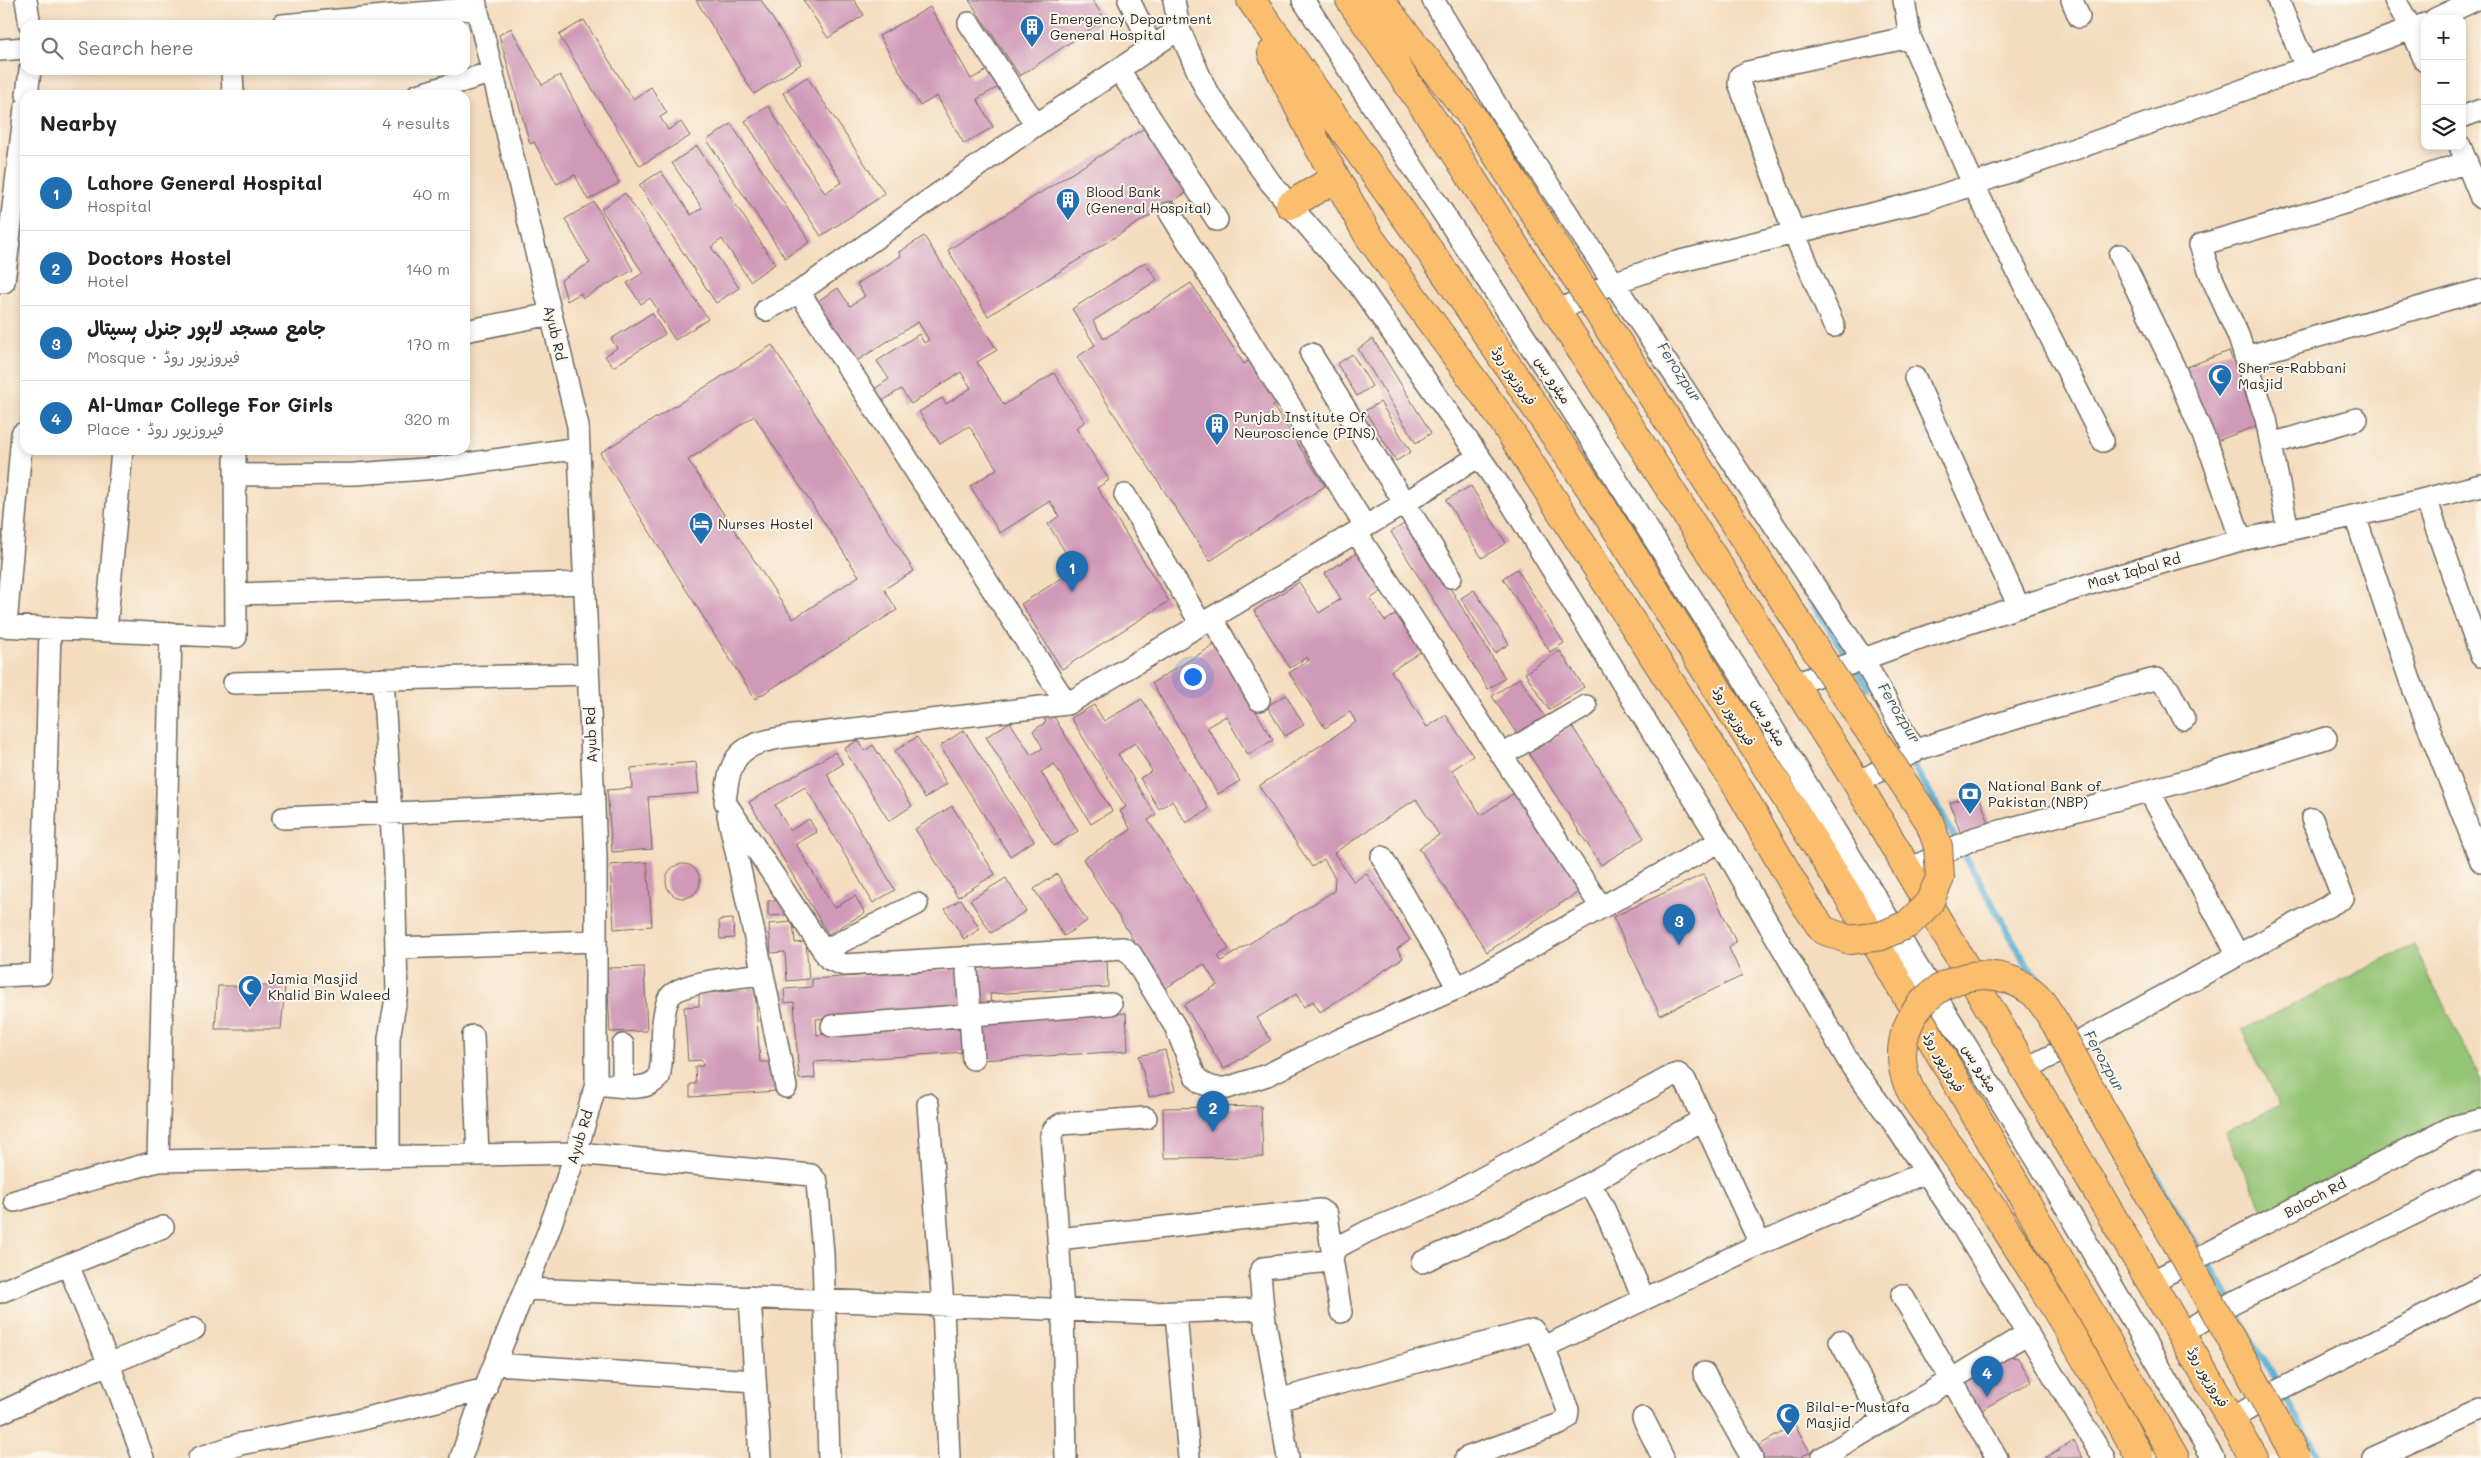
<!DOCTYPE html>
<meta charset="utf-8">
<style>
body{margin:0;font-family:Mali,"Playpen Sans Arabic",sans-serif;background:#f2f2f2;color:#202124}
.controls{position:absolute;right:15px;top:15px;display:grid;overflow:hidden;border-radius:10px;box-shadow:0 2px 8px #0003}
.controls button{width:45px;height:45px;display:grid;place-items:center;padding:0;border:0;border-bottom:1px solid #e0e0e0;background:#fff;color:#202124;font:25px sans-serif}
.you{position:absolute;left:1192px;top:676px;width:18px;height:18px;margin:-12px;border:4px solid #fff;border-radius:50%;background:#1a73e8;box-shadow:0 0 0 8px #1a73e833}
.badge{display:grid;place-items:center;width:32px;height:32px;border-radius:50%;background:#1f6fb2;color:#fff;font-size:16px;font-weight:700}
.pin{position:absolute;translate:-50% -41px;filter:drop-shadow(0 1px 2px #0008)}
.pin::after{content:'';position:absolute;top:26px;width:18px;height:15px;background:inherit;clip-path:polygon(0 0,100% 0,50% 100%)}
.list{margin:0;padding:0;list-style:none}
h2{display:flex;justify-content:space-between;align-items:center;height:65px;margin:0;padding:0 20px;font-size:21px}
h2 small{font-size:16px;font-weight:400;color:#757577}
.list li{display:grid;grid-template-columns:32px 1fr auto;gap:15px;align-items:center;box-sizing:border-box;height:75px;padding:0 20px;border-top:1px solid #e0e0e0}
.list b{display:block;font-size:19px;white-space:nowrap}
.list p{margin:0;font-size:16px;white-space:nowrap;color:#757577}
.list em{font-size:16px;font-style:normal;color:#757577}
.icon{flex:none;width:28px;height:28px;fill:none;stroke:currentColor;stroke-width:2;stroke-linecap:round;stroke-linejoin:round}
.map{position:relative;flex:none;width:2481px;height:1458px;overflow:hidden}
.search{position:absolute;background:#fff;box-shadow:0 2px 8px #0003;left:20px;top:20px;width:450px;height:55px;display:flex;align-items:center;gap:12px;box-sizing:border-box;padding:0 18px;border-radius:15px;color:#757577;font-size:19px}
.panel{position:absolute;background:#fff;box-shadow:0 2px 8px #0003;left:20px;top:90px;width:450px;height:365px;border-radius:15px}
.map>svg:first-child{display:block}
</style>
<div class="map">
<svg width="2481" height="1458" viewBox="0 0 2481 1458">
<rect width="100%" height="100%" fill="#fbf7ec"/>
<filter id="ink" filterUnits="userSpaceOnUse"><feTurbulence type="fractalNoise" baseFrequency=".02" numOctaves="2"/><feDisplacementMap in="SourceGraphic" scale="10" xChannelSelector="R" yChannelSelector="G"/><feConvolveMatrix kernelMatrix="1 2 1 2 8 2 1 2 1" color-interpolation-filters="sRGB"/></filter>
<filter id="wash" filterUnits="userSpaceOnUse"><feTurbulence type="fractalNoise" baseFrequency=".0096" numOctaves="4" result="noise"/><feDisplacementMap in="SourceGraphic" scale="20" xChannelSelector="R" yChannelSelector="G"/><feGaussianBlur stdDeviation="1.12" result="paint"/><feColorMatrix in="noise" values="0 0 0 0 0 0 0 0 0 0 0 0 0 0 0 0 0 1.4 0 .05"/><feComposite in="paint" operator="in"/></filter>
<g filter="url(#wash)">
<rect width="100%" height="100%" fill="#f4dcbe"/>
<path fill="#94c474" stroke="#607850" d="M 2414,945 L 2481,1079 L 2481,1112 L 2456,1116 L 2264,1211 L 2225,1133 L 2279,1106 L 2242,1030 Z"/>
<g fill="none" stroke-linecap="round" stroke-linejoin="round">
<path stroke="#57add4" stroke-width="7" d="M 1774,544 L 1868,688
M 1909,757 L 2028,967 L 2045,986
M 2128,1129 L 2222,1287 L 2320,1458"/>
</g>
<g id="blocks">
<path fill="#d099b8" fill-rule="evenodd" d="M 696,0 L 761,0 L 801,64 L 754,94 Z
M 803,0 L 854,0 L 864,15 L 828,38 Z
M 969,0 L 1092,0 L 1105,19 L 1020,76 Z
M 930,7 L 971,79 L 990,69 L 1000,86 L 977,99 L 993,127 L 964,144 L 937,96 L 920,106 L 879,36 Z
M 584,20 L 633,99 L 651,87 L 667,113 L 660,117 L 668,130 L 681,122 L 690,136 L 640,166 L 559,35 Z
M 511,28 L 542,85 L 560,75 L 619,183 L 588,200 L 575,175 L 557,184 L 534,142 L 530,144 L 499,35 Z
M 807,77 L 885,194 L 821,236 L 745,121 L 768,106 L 825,193 L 842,182 L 783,93 Z
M 731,124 L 810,242 L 785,258 L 707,140 Z
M 1148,126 L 1189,191 L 988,316 L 948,250 Z
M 697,146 L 775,264 L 750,281 L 722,239 L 711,247 L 739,288 L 716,303 L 639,185 L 661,171 L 691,215 L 702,208 L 672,163 Z
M 625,193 L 708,319 L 675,340 L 656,311 L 658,310 L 650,298 L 641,304 L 627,283 L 643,273 L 601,209 Z
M 594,202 L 633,270 L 583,298 L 581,293 L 567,301 L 561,280 L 590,263 L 565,219 Z
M 924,236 L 997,350 L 977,362 L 1004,405 L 1054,373 L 1085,422 L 1076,428 L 1109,480 L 1097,488 L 1169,601 L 1062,669 L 1021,604 L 1076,569 L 1048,524 L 1059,516 L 1050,501 L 1000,533 L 970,486 L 997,469 L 969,426 L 940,444 L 919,412 L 942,398 L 946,404 L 971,388 L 961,372 L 911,404 L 901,389 L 878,404 L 870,392 L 889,379 L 877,361 L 919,334 L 924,343 L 929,340 L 918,322 L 855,362 L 816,302 L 838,288 L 850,306 L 865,296 L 857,284 L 901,256 L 899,252 Z
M 1145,262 L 1157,280 L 1093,321 L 1104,339 L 1191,283 L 1244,364 L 1255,357 L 1283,400 L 1273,406 L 1325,486 L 1210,561 L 1077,357 L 1095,345 L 1072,309 Z
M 652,313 L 665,334 L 613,367 L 605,356 L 617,348 L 611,339 Z
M 1373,339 L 1431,433 L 1416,443 L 1358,349 Z
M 772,345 L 914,571 L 884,589 L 897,610 L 755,699 L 600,453 ZM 754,416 L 859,576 L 793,619 L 688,460 Z
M 2229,351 L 2257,426 L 2211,443 L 2184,368 Z
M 1352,354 L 1372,386 L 1357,396 L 1337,364 Z
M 1380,402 L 1411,452 L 1396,461 L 1365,411 Z
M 1471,486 L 1506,543 L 1482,558 L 1446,500 Z
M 1409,521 L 1505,678 L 1488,689 L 1391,532 Z
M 1363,549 L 1388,587 L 1370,599 L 1385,621 L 1400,612 L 1425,649 L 1391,671 L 1427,727 L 1446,715 L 1473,756 L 1452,770 L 1481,815 L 1519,790 L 1583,889 L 1487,952 L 1419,848 L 1439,835 L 1416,799 L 1334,853 L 1354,882 L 1366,873 L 1410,940 L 1397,949 L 1403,958 L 1320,1012 L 1313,1001 L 1304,1007 L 1296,994 L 1257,1018 L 1271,1040 L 1224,1069 L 1184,1005 L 1217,985 L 1204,964 L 1164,989 L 1083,859 L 1131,830 L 1120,811 L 1126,807 L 1071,718 L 1094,705 L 1104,721 L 1142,699 L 1209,809 L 1186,823 L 1172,801 L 1159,809 L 1140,778 L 1152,771 L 1135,743 L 1118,754 L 1156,815 L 1148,820 L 1229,949 L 1218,956 L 1221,961 L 1334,891 L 1335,878 L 1324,859 L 1312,867 L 1259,786 L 1356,722 L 1350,712 L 1325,728 L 1289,673 L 1309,660 L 1307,657 L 1290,668 L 1254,611 L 1299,582 L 1319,613 L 1341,599 L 1325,573 Z
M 1517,569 L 1564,643 L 1550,652 L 1503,578 Z
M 1474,590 L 1509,644 L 1495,653 L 1461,598 Z
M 1216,644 L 1273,740 L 1248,755 L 1226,716 L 1207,727 L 1240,781 L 1218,794 L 1152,683 Z
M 1560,651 L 1584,687 L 1549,710 L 1525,673 Z
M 1520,678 L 1545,717 L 1517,734 L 1492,696 Z
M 1286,695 L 1304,725 L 1285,736 L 1267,706 Z
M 1051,712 L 1112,811 L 1091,824 L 1054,764 L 1041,772 L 1078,831 L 1054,846 L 986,737 L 1010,722 L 1031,755 L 1043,748 L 1033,731 L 1046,722 L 1043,717 Z
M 1572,726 L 1644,838 L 1601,865 L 1529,754 Z
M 964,730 L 1034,841 L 1010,856 L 940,746 Z
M 917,737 L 947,784 L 925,798 L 895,751 Z
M 858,740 L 865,751 L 873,745 L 912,806 L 889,821 L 844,749 Z
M 835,752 L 843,764 L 827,774 L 895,890 L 873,903 L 805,787 L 775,805 L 790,831 L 809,819 L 817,832 L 796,844 L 834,908 L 855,896 L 865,913 L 828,934 L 749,802 Z
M 696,762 L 699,793 L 648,797 L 652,849 L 612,852 L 607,790 L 632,788 L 631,768 Z
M 1978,793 L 1990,826 L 1962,837 L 1950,803 Z
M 952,806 L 995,874 L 958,897 L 915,829 Z
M 647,862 L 652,926 L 614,929 L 610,865 Z
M666 881a17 17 0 1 1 34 0a17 17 0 1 1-34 0Z
M 1057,874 L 1087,921 L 1064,936 L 1034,889 Z
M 1704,874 L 1736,942 L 1729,948 L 1742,976 L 1660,1015 L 1613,917 Z
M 1006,878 L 1026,911 L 991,933 L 970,900 Z
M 961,899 L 980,929 L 964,939 L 945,909 Z
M 786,900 L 787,915 L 768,916 L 768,901 Z
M 733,919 L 734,938 L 720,939 L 719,920 Z
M 793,922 L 795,943 L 806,942 L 809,979 L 787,981 L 785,952 L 771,953 L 769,924 Z
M 1107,959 L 1108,987 L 990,994 L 991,1007 L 978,1008 L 976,968 Z
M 644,967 L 647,1031 L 610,1032 L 607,968 Z
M 960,969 L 963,1010 L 816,1019 L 817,1035 L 963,1025 L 965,1052 L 814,1062 L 815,1078 L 799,1079 L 794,1002 L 785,1003 L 784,989 L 812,987 L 812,979 Z
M 218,986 L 285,986 L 281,1029 L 215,1029 Z
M 755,990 L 760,1062 L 775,1062 L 776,1091 L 690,1097 L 690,1084 L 696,1084 L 695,1066 L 703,1066 L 702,1060 L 688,1061 L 684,1007 L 699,1006 L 699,993 Z
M 1126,1013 L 1128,1051 L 980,1060 L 978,1022 Z
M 1165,1050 L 1175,1090 L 1149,1097 L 1139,1056 Z
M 1261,1106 L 1263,1157 L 1164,1158 L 1163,1108 Z
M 2009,1356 L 2018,1358 L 2032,1381 L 1980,1411 L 1963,1383 Z
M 1795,1425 L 1810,1452 L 1799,1458 L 1760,1458 L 1754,1448 Z
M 2073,1441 L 2083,1458 L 2044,1458 Z"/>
</g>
</g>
<g filter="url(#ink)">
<use href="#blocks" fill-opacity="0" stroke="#71695e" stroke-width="1"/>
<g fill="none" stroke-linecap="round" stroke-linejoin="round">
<defs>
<path id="minor" d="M 26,0 L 30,25
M 1129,0 L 1152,47
M 1174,0 L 1179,29 L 1206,90 L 1270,182 L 1359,285 L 1508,498 L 1720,841 L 1852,1067 L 1890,1118 L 1958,1220 L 2104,1458
M 1303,0 L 1553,380 L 1737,669 L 1912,958 L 2066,1207 L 2213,1458
M 1433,0 L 1503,116 L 1863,659 L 1915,752
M 1904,0 L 1910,37 L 1973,184 L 2103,441
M 2072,0 L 2079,17
M 2278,0 L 2306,68
M 2395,0 L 2412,30 L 2425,61
M 2435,19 L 2475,0
M 969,23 L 1036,125
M 282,25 L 477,8
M 0,50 L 25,48
M 232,70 L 233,95
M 1119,70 L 1217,220
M 27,95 L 30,70
M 417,95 L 493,72
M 2462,117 L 2481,110
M 2460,146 L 2481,198
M 1170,213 L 1365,526
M 2120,255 L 2173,365 L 2212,456 L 2241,540
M 0,282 L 4,282 L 25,108
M 799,292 L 1067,704 L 1405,503 L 1479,456
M 766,310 L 799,292 L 1036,125 L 1179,29
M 1555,313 L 1607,285 L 1669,264 L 1928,200 L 2221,98 L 2425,24
M 1834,326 L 1794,233 L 1739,83 L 1740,76 L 1748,72 L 1910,37
M 465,331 L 551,314
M 1311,354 L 1451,577
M 2245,357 L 2481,290
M 1915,378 L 2019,607
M 2271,444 L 2357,419
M 235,475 L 355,474 L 438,468 L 579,448
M 1125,495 L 1201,624
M 2426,499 L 2481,656
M 2355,516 L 2410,680 L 2481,861
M 2288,530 L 2266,419 L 2238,335 L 2212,278 L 2200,245 L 2351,201 L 2467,162
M 1356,532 L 1601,907
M 236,594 L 584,583
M 1212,618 L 1259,700
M 0,626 L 236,637 L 235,450
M 6,626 L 22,434
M 106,631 L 122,450
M 171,633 L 158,1161 L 576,1153 L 811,1175 L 817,1182 L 823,1254 L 829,1458
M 383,679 L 394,866 L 397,993 L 389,1038 L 389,1157
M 234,683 L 588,674
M 1795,684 L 1913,641 L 2099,581 L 2241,540 L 2390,508 L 2481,485
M 1067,704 L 785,737 C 739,745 730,754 725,802 L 829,959 L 844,965 L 1123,948 L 1131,954 L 1176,1028 L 1195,1076 L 1202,1083 L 1214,1088 L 1227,1088 L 1267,1075 L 1339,1040 L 1458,988 L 1720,841
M 1502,755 L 1586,706
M 1857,783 L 1919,749 L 2023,716 L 2151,680 L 2157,679 L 2169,690 L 2184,719
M 2149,791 L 2238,955
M 283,818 L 594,804
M 1382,857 L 1458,988
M 1907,870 L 1975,838 L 2203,776 L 2326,738
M 396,948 L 595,941
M 823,951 L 917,904
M 966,957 L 973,1059
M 763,974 L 786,1087
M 0,976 L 41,974 L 50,628
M 832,1026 L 1111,1004
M 473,1036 L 478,1155
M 623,1045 L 623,1086
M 2025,1069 L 2077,1043 L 2343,898 L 2312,819
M 596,1084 C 617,1085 645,1094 659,1077 C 665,1052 659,1023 668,1000 C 675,981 743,977 763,974 L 728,815
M 928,1104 L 943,1306 L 949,1458
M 1590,1183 L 1605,1211 L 1644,1299
M 15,1201 L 158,1161
M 1058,1239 L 1320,1210 L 1327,1215 L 1332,1250 L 1368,1231 L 1432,1205 L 1672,1076 L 1678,1074 L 1685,1080 L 1760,1244
M 1332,1259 L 1341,1312
M 1422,1262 L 1508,1224 L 1590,1183 L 1704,1119
M 68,1265 L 109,1364 L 143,1458
M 2151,1282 L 2452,1127 L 2481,1120
M 525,1289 L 1151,1313 L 1263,1309 L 1260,1273 L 1263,1268 L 1329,1261 L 1333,1256 L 1332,1250
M 0,1292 L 163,1227
M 1902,1295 L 1997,1458
M 750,1297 L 760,1458
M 1263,1309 L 1288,1458
M 1176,1314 L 1189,1458
M 2182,1333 L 2232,1303 L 2481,1181
M 1840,1341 L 1883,1421
M 1544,1347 L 1760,1244 L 1926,1172
M 495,1364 L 755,1381
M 1704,1373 L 1752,1458
M 1278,1400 L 1533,1330 L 1544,1347 L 1568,1410 L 1567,1418 L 1560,1424 L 1466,1458
M 0,1413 L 84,1374 L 194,1329
M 1643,1418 L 1663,1458
M 2232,1419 L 2281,1389 L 2481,1287
M 199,1458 L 240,1444 L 342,1424 L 486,1389
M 461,1458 L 490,1375 L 547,1235 L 576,1153 L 596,1084 L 596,855 L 578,426 L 475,0
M 1066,1458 L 1063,1310 L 1051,1135 L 1054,1129 L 1061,1124 L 1146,1118
M 1822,1458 L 2028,1333
M 2373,1458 L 2481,1409"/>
<path id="major" d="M 1251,0 L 1448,277 L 1598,500 L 1850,899 L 2175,1458
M 1350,0 L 1453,149 L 1857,783 L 2254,1458
M 1379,0 L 1473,118
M 1272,53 L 1317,144 L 1368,235
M 1290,205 L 1336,178"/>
</defs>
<use href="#minor" stroke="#71695e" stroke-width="24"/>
<use href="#major" stroke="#71695e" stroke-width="30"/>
<use href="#minor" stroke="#fff" stroke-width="21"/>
<use href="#major" stroke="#fbbd6e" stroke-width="28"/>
<defs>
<path id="major-bridge" d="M 1368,235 L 1501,418 L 1740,791 L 1805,904 L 1823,930 L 1850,940 L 1881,936 L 1908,924 L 1929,903 L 1940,878 L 1938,846 L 1929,821 L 1830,672 L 1473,118
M 2140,1458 C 2098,1378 2051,1299 2002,1223 C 1981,1190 1958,1158 1935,1126 C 1927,1114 1914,1100 1908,1085 C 1878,1010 1967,944 2031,991 C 2041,998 2049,1014 2056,1024 C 2132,1171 2219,1311 2296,1458"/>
</defs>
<use href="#major-bridge" stroke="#71695e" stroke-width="30" stroke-linecap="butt"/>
<use href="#major-bridge" stroke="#fbbd6e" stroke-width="28"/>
</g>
</g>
<defs>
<symbol id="building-pin" viewBox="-11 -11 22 30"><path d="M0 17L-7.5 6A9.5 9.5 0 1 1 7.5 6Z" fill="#1f6fb2" stroke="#fbf7ec"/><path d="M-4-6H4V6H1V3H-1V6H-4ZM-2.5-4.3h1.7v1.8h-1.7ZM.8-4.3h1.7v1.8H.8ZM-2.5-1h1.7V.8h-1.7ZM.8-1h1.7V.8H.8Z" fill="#fff"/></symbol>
<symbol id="mosque-pin" viewBox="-11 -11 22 30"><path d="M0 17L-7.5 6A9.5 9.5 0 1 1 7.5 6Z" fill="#1f6fb2" stroke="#fbf7ec"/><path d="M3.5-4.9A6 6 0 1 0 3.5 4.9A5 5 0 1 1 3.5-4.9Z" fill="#fff"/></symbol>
<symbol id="hotel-pin" viewBox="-11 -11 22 30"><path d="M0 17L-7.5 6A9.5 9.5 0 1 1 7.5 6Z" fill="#1f6fb2" stroke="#fbf7ec"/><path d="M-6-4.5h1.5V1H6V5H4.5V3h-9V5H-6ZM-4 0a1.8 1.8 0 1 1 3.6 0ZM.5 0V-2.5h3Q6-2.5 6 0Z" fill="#fff"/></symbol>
<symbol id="bank-pin" viewBox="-11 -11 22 30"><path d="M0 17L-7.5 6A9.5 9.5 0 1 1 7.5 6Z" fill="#1f6fb2" stroke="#fbf7ec"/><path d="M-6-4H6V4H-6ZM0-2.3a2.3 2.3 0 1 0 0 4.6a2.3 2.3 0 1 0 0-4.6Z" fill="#fff"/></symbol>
</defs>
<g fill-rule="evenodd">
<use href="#building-pin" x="1018" y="13" width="28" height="38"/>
<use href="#building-pin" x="1054" y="186" width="28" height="38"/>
<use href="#mosque-pin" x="2206" y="362" width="28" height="38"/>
<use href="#building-pin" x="1203" y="411" width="28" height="38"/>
<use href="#hotel-pin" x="687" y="510" width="28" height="38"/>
<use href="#bank-pin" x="1956" y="780" width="28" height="38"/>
<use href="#mosque-pin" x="236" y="973" width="28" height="38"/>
<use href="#mosque-pin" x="1774" y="1401" width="28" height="38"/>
</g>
<g text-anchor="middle" stroke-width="4" stroke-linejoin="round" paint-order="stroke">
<g font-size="14" fill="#2b2b2b" stroke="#fbf7ec" text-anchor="start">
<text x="1050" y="24">Emergency Department<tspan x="1050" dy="16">General Hospital</tspan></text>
<text x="1086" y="197">Blood Bank<tspan x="1086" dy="16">(General Hospital)</tspan></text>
<text x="2238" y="373">Sher-e-Rabbani<tspan x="2238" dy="16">Masjid</tspan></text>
<text x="1234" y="422">Punjab Institute Of<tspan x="1234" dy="16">Neuroscience (PINS)</tspan></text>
<text x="718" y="529">Nurses Hostel</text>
<text x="1988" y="791">National Bank of<tspan x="1988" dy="16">Pakistan (NBP)</tspan></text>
<text x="268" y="984">Jamia Masjid<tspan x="268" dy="16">Khalid Bin Waleed</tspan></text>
<text x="1806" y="1412">Bilal-e-Mustafa<tspan x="1806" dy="16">Masjid</tspan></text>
</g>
<g font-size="14" fill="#2b2b2b" stroke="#fbf7ec">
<text transform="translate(555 333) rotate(77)" y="5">Ayub Rd</text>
<text transform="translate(1514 376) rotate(56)" y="5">فیروزپور روڈ</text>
<text transform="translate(1553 380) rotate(57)" y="5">میٹرو بس</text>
<text transform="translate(2134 571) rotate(-16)" y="5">Mast Iqbal Rd</text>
<text transform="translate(1734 716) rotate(58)" y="5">فیروزپور روڈ</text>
<text transform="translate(1769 722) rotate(59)" y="5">میٹرو بس</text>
<text transform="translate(591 735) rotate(-92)" y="5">Ayub Rd</text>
<text transform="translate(1944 1062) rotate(60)" y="5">فیروزپور روڈ</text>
<text transform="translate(1980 1068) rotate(58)" y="5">میٹرو بس</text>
<text transform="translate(580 1137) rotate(-73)" y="5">Ayub Rd</text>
<text transform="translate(2315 1198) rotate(-28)" y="5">Baloch Rd</text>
<text transform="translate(2208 1377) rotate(60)" y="5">فیروزپور روڈ</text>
</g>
<g font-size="15" font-style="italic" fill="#3a5866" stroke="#fbf7ec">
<text transform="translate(1679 372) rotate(57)" y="5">Ferozpur</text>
<text transform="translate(1899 713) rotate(59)" y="5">Ferozpur</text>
<text transform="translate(2104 1061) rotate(61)" y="5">Ferozpur</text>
</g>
</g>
</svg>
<div class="controls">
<button>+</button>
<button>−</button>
<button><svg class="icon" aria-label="layers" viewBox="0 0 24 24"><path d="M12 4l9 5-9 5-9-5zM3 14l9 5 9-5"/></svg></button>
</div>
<div class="you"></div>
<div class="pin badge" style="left:1072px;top:592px">1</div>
<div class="pin badge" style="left:1213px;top:1132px">2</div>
<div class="pin badge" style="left:1679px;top:945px">3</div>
<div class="pin badge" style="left:1987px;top:1397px">4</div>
<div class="search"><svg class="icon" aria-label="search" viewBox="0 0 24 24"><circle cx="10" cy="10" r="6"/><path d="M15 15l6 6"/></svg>Search here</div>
<section class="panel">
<h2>Nearby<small>4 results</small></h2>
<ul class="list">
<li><span class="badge">1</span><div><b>Lahore General Hospital</b><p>Hospital</p></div><em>40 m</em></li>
<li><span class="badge">2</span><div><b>Doctors Hostel</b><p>Hotel</p></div><em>140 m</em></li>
<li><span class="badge">3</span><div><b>جامع مسجد لاہور جنرل ہسپتال</b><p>Mosque · فیروزپور روڈ</p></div><em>170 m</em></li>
<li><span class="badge">4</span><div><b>Al-Umar College For Girls</b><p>Place · فیروزپور روڈ</p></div><em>320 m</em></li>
</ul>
</section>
</div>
